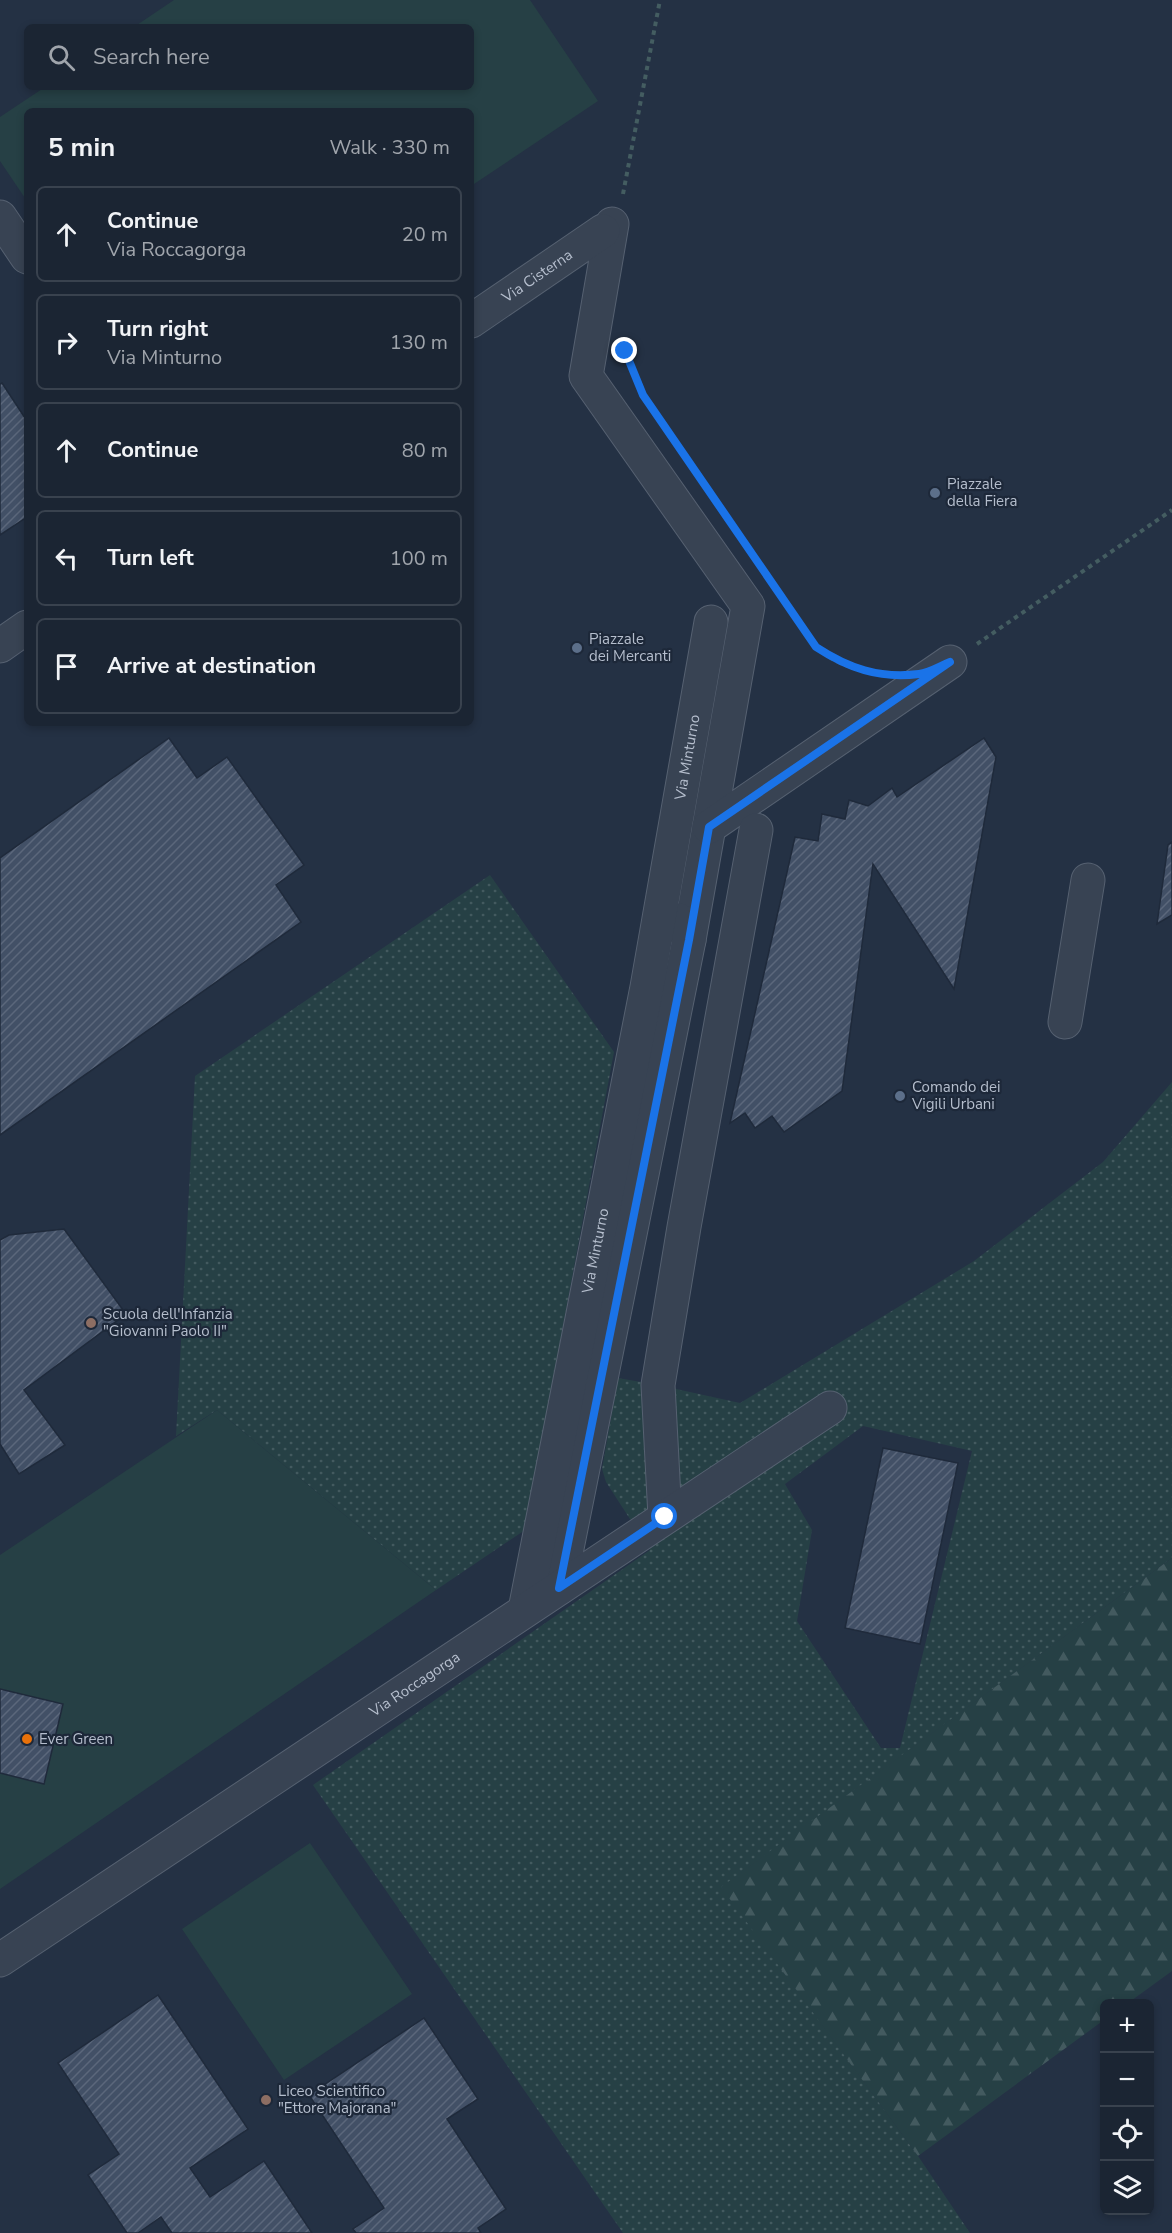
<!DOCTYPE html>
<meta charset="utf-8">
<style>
body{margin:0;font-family:"Nunito Sans",sans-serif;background:#28313f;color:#f1f3f6}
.controls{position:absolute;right:18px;bottom:18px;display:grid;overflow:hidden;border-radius:9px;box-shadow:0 3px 9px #0003}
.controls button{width:54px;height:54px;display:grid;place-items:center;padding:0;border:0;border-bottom:2px solid #39424e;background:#1b2533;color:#f1f3f6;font:30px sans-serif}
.stop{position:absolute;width:18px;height:18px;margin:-14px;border:4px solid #1a73e8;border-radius:50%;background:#fff}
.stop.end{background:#1a73e8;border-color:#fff;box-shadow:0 2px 6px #0008}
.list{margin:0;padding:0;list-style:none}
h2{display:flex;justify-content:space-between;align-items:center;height:78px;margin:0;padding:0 24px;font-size:26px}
h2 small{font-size:20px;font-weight:400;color:#a0a5ac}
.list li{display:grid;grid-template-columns:39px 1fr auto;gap:18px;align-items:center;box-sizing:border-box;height:96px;margin:0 12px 12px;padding:0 12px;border:2px solid #39424e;border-radius:9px}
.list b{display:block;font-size:22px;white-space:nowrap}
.list p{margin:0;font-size:20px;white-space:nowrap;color:#a0a5ac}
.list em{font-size:20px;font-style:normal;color:#a0a5ac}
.icon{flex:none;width:33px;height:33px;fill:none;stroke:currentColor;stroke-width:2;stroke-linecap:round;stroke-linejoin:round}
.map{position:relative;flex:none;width:1172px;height:2233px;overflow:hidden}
.search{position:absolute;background:#1b2533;box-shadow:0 3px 9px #0003;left:24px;top:24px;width:450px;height:66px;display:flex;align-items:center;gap:15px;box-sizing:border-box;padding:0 21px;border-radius:9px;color:#a0a5ac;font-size:22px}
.panel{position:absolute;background:#1b2533;box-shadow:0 3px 9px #0003;left:24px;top:108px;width:450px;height:618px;border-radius:9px}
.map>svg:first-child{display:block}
</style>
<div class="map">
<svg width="1172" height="2233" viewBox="0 0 1172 2233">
<defs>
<pattern id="grass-dots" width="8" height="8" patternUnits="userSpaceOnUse" patternTransform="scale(1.5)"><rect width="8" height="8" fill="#264045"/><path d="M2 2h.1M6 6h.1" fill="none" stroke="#435a5f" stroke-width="1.8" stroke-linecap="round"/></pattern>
<pattern id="forest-firs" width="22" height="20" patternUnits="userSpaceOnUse" patternTransform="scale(1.5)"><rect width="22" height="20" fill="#264045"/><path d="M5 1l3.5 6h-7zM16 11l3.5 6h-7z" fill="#435a5f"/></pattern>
<pattern id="building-hatch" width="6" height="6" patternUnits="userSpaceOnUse" patternTransform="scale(1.5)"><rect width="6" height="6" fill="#425066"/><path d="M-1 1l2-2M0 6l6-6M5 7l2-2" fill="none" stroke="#5b677b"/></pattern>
</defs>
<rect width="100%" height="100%" fill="#243144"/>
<path fill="url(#grass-dots)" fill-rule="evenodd" d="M 490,875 L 614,1052 L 525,1530 L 436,1590 L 217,1410 L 176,1436 L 195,1076 Z
M 1172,1082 L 1172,1558 L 722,1887 L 918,2156 L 970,2233 L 623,2233 L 313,1785 L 650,1550 L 606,1482 L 602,1469 L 618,1378 L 658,1385 L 740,1403 L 974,1261 L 1103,1162 ZM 863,1426 L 972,1451 L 900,1748 L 881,1748 L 797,1621 L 812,1530 L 785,1484 Z"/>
<path fill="url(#forest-firs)" d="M 1172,1558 L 1172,1971 L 1128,2003 L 1104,2004 L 1104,2020 L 918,2156 L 721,1887 Z"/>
<path fill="#264045" d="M 174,0 L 530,0 L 598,101 L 471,186 L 471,111 L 27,111 L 27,201 L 0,161 L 0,117 L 45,87 L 471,87 L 471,27 L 134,27 Z
M 217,1410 L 436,1590 L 0,1889 L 0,1555 Z
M 310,1843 L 412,1994 L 284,2080 L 182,1929 Z"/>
<path fill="url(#building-hatch)" stroke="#1f2a3b" stroke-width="1.5" d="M 2,383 L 27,421 L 27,525 L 24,519 L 0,535 L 0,384 Z
M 169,738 L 197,778 L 227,757 L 304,865 L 276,885 L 301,922 L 0,1135 L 0,858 Z
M 984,738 L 996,757 L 954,989 L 873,864 L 842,1091 L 784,1132 L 772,1116 L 755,1128 L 745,1113 L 730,1123 L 795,837 L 818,841 L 822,814 L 845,819 L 849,800 L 868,806 L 892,788 L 897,797 Z
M 1172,842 L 1172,915 L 1157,924 L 1168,845 Z
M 64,1229 L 126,1314 L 24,1390 L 65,1445 L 19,1474 L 0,1444 L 0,1240 L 9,1235 Z
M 883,1448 L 958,1463 L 920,1644 L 845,1628 Z
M 0,1689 L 63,1704 L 44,1784 L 0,1773 Z
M 158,1995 L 248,2129 L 190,2168 L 210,2197 L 264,2161 L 312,2233 L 172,2233 L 161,2217 L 138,2233 L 127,2233 L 88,2175 L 119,2154 L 58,2063 Z
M 424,2018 L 478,2099 L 447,2119 L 506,2209 L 478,2228 L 481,2233 L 356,2233 L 353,2229 L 384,2208 L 309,2095 Z"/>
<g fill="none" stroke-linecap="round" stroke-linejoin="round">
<defs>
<g id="minor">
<path d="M 0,217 L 27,257"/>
<path d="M 612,224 L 586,376 L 748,606 L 689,940"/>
<path id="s1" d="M 471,321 L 603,231"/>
<path d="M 0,646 L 27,627"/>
<path d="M 709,827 L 950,662"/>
<path d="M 1065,1022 L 1088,880"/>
<path d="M 665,1517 L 658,1385 L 684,1227 L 756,830"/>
<path d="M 559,1588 L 689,940 L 679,920"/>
<path id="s2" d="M 525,1610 L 647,987 L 711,622"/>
<path id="s3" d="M 0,1960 L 830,1408"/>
</g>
</defs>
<use href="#minor" stroke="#566171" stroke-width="35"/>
<path stroke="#445d61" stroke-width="4" stroke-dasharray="4.5 4.5" stroke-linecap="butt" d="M 623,194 L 660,0
M 625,352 L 642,392
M 781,593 C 792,610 802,629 815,645 C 827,660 854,670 873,672
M 977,644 L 1172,510"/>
<use href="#minor" stroke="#384353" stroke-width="33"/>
</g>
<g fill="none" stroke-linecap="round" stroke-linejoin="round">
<path stroke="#1a73e8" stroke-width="8" d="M 625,351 L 643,395 L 816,647 C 848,668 879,679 919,674 C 929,673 940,666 950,662 L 709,827 L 689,940 L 559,1588 L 665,1517"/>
</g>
<g fill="#5c6f8a" stroke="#1d2839" stroke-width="2">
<circle cx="935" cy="493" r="6"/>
<circle cx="577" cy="648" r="6"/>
<circle cx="900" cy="1096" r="6"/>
</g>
<g fill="#8d6e63" stroke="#1d2839" stroke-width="2">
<circle cx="91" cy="1323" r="6"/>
<circle cx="266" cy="2100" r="6"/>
</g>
<circle fill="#e8710a" stroke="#1d2839" stroke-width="2" cx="27" cy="1739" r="6"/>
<g text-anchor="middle" stroke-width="4.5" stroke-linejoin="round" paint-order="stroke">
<g font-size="15" fill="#b5becd" stroke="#1d2839">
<text dy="5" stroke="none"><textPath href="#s1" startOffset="80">Via Cisterna</textPath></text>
<text dy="5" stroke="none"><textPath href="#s2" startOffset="868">Via Minturno</textPath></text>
<text dy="5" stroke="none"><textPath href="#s2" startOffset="366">Via Minturno</textPath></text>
<text dy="5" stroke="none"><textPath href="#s3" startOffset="498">Via Roccagorga</textPath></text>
</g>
<g font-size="15" fill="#b5becd" stroke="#1d2839" text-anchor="start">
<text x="947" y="489">Piazzale<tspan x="947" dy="17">della Fiera</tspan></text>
<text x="589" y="644">Piazzale<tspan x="589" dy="17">dei Mercanti</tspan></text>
<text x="912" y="1092">Comando dei<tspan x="912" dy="17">Vigili Urbani</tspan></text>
<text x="103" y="1319">Scuola dell'Infanzia<tspan x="103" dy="17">"Giovanni Paolo II"</tspan></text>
<text x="39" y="1744">Ever Green</text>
<text x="278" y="2096">Liceo Scientifico<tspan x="278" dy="17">"Ettore Majorana"</tspan></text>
</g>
</g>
</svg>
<div class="controls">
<button>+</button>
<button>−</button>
<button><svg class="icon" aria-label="locate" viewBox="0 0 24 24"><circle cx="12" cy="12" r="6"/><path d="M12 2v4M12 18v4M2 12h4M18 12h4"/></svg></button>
<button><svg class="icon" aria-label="layers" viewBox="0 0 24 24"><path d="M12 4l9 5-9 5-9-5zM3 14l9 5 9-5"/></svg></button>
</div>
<div class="stop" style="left:665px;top:1517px"></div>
<div class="stop end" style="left:625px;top:351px"></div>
<div class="search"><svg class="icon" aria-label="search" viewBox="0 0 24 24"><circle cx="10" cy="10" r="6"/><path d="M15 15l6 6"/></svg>Search here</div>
<section class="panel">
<h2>5 min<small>Walk · 330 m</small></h2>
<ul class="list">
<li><svg class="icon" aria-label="ahead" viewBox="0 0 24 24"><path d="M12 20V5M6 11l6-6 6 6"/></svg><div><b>Continue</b><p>Via Roccagorga</p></div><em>20 m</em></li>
<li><svg class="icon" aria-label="right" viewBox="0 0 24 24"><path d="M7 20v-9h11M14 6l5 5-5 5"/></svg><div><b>Turn right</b><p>Via Minturno</p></div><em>130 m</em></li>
<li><svg class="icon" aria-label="ahead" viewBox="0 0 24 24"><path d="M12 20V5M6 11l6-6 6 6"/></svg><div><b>Continue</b></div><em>80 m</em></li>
<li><svg class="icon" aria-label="left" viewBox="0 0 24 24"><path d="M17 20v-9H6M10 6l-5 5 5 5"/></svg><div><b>Turn left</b></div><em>100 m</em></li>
<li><svg class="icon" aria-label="arrive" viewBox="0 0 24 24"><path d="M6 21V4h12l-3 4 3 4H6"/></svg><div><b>Arrive at destination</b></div></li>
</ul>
</section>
</div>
